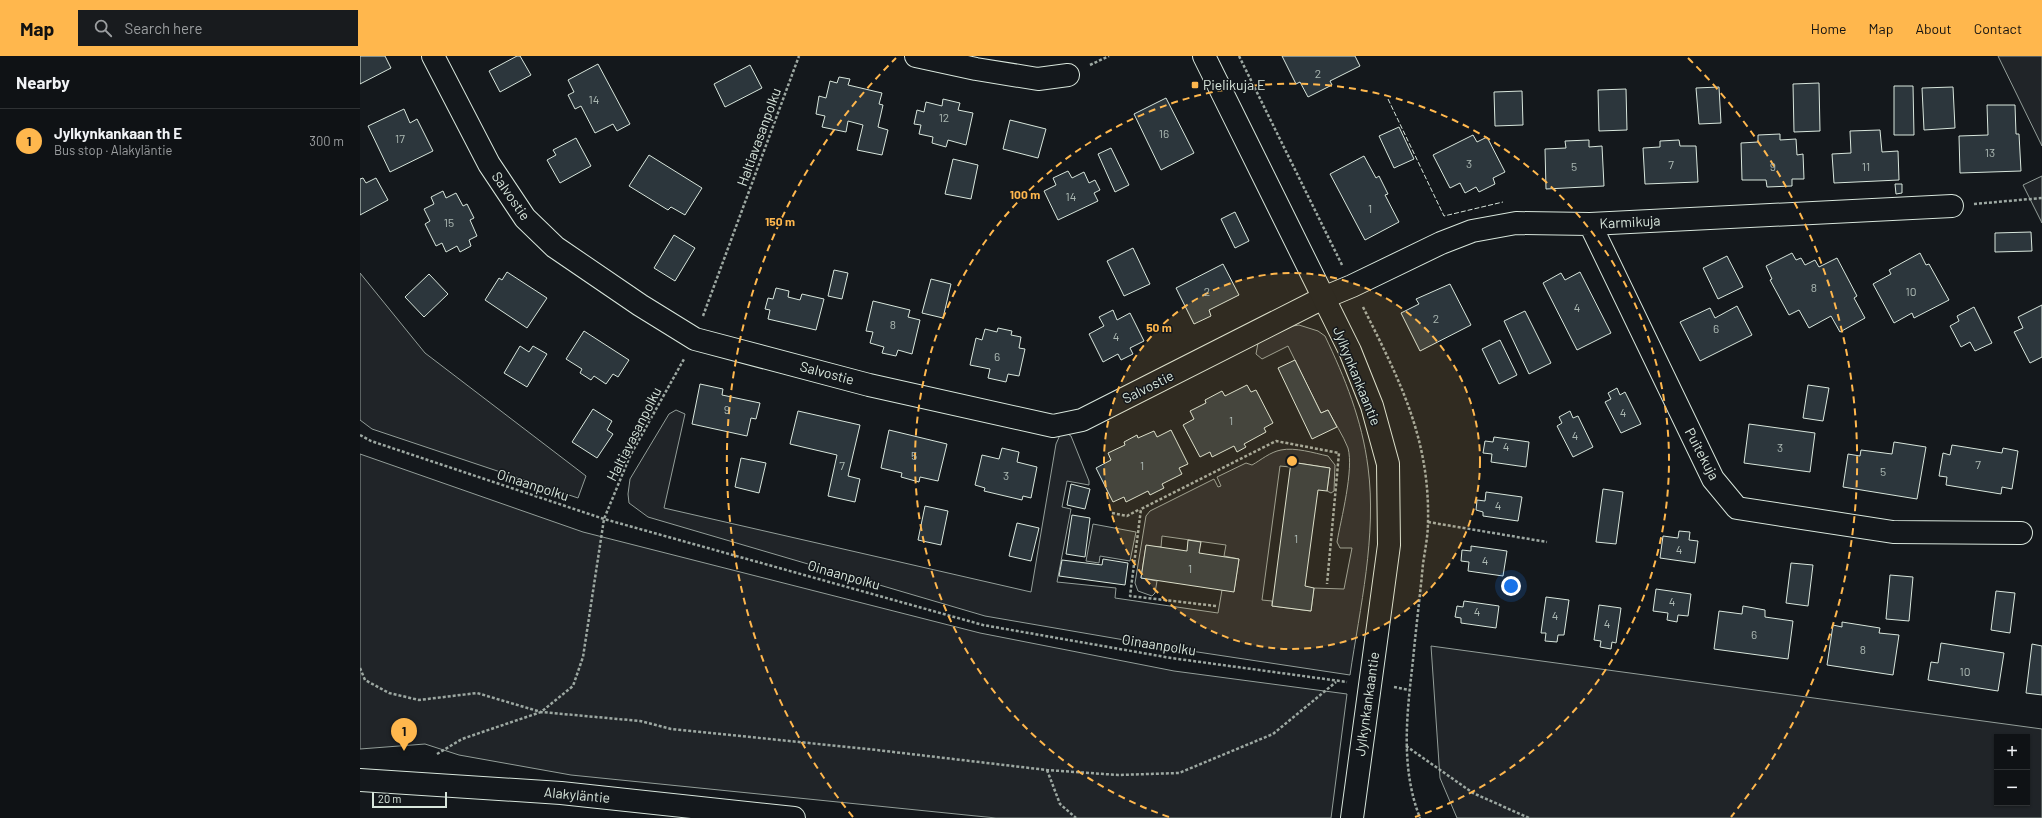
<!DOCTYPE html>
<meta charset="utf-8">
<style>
body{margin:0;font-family:Barlow,sans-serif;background:#181b1e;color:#f1f3f6}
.controls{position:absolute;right:12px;bottom:12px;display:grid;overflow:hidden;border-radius:0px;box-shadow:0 1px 3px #0004}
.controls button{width:36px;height:36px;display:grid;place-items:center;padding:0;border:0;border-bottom:1px solid #2f3234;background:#0f1215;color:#f1f3f6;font:20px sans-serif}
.scale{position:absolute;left:12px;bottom:10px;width:75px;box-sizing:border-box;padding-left:4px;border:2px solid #d8e6dc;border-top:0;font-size:11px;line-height:14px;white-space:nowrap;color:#d8e6dc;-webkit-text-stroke:3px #14181c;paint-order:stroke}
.you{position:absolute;left:1151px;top:530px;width:14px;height:14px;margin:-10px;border:3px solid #fff;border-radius:50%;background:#1a73e8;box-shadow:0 0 0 6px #1a73e833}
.badge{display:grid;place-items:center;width:26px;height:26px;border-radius:50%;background:#ffb74d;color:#111;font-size:13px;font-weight:700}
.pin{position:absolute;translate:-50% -33px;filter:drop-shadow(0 1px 2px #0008)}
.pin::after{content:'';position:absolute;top:21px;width:14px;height:12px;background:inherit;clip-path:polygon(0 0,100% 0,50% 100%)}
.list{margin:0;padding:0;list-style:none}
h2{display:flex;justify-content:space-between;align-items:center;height:52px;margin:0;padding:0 16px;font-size:17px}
h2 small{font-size:13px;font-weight:400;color:#9b9ea0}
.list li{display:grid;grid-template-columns:26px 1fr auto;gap:12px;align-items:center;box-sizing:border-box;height:64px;padding:0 16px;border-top:1px solid #2f3234}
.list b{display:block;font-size:15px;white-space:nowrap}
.list p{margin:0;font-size:13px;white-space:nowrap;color:#9b9ea0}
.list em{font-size:13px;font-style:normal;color:#9b9ea0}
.icon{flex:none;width:22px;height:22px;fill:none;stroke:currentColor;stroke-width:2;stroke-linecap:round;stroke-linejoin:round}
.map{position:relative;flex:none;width:1682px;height:762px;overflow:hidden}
header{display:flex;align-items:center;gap:24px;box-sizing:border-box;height:56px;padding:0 20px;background:#ffb74d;color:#111}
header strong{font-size:19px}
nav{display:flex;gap:22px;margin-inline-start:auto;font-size:14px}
.search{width:280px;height:36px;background:#181b1e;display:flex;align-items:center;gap:10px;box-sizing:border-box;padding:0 14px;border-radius:0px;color:#9b9ea0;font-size:15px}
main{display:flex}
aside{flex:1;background:#0f1215}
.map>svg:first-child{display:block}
</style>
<header>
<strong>Map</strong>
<div class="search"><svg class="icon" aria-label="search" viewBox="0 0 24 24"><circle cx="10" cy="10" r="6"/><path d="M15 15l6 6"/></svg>Search here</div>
<nav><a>Home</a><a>Map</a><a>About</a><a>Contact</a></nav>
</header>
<main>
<aside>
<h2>Nearby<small></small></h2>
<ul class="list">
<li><span class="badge">1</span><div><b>Jylkynkankaan th E</b><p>Bus stop · Alakyläntie</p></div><em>300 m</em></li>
</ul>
</aside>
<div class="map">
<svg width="1682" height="762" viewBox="0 0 1682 762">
<rect width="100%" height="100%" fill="#14181c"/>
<path fill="#202428" stroke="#939e99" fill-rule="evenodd" d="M 1638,0 L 1682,0 L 1682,90 Z
M 1682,120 L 1682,167 L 1663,129 Z
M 0,217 L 65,297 L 226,420 L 218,442 L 12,373 L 0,364 Z
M 939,269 L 958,275 L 965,280 C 985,322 1002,364 1008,411 C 1017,480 1000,551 990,619 L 811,592 L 625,560 L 288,461 L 269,447 L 268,438 L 270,423 L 309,358 L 316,354 L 325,358 L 304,452 L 671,536 L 696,388 L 700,379 L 706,377 L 711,380 L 729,425 L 729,429 L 707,425 L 702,451 L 711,453 L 697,526 L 756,532 L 755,542 L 858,557 L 862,534 L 874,535 L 879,503 L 864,500 L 866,489 L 802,480 L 801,491 L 786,490 L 781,522 L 797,525 L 795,537 L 792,540 L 778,535 L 775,527 L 786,460 L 790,455 L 854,423 L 858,431 L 861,430 L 857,421 L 886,407 L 892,409 C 901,404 910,396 921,394 C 935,391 954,397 968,400 L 975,409 L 974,435 L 971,437 L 967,435 L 970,412 L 931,406 L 930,411 L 920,410 L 902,544 L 912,545 L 912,550 L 951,555 L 954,532 L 984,533 L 992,492 L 980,492 L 977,486 C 981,463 994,414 988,392 C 983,379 974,366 968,354 L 961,357 L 928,290 L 902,303 L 896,298 L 898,287 L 933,270 Z
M 0,398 L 223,476 L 620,577 L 814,615 L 987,638 L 971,762 L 636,762 L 211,719 L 99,699 L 65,688 L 0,693 Z
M 1071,590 L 1682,673 L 1682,762 L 1097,762 L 1080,722 ZM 1637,681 L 1667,681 L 1667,747 L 1637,747 Z"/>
<path fill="#24282b" stroke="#939e99" d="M 733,468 L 776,476 L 770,505 L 740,500 L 739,507 L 726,505 Z"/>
<path fill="#2c363c" stroke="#d8e6dc" d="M 0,0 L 25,0 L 31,12 L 0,28 Z
M 157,0 L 160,0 L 171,19 L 140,36 L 129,15 Z
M 922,0 L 995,0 L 1000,10 L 970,25 L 972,29 L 948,41 L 940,26 L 936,28 Z
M 238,8 L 270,68 L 257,75 L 253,68 L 235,77 L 221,50 L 215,53 L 208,39 L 214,36 L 208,24 Z
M 390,9 L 402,32 L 365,51 L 354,28 Z
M 479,21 L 490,23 L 488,29 L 522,37 L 519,48 L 523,49 L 518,71 L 528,74 L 522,99 L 497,94 L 503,69 L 488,65 L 486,76 L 462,71 L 465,60 L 456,58 L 459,40 L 466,42 L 470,25 L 477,27 Z
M 1459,27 L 1460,75 L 1434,76 L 1433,28 Z
M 1534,30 L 1553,30 L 1554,79 L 1534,79 Z
M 1359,31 L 1361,67 L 1339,68 L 1336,32 Z
M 1593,31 L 1595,72 L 1564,74 L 1562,32 Z
M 1266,33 L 1267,74 L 1239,75 L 1238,34 Z
M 1162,35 L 1163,69 L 1135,70 L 1134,36 Z
M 806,42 L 834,97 L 801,114 L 774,58 Z
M 583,43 L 600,47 L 598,54 L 613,57 L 606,89 L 588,84 L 586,91 L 572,87 L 573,81 L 559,78 L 561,69 L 554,68 L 557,54 L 564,56 L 566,46 L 582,50 Z
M 1627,49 L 1655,49 L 1656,78 L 1659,78 L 1661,115 L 1600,117 L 1599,80 L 1628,79 Z
M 44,53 L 50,67 L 57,63 L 73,95 L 30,116 L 8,70 Z
M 650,64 L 686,73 L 678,102 L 643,93 Z
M 1039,71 L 1054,103 L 1034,112 L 1019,80 Z
M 1520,74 L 1522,96 L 1538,95 L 1539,124 L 1474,127 L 1472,98 L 1491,97 L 1490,75 Z
M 1420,78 L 1420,84 L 1436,83 L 1437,99 L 1443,98 L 1444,123 L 1432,123 L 1432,130 L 1407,131 L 1406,124 L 1382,124 L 1381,87 L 1398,86 L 1398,79 Z
M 1113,79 L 1117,86 L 1127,81 L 1145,116 L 1133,122 L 1135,128 L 1119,136 L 1116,131 L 1105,137 L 1100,127 L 1090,132 L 1073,99 Z
M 216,82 L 231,110 L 200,127 L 187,104 L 196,99 L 193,94 Z
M 1229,84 L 1229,91 L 1242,90 L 1244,130 L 1186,133 L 1185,93 L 1206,92 L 1205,85 Z
M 1319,84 L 1320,90 L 1336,90 L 1338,126 L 1285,128 L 1283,92 L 1300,91 L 1300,85 Z
M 751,92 L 769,129 L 755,136 L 738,98 Z
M 289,99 L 342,132 L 325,159 L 311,151 L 308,154 L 269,130 Z
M 1004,100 L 1016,122 L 1019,120 L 1028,138 L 1025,139 L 1039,166 L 1005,184 L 970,118 Z
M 593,103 L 618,109 L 611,143 L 585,138 Z
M 708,115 L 712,122 L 724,116 L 729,127 L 735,124 L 740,134 L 734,137 L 738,145 L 698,164 L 684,135 L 696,129 L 693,122 Z
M 3,122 L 6,127 L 16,122 L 28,144 L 0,159 L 0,123 Z
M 1535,128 L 1542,128 L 1542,137 L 1536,138 Z
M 83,135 L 86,142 L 96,137 L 103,150 L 107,148 L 114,162 L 110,164 L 117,180 L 109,184 L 111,190 L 100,196 L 97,190 L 86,196 L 82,187 L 76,190 L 65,168 L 70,165 L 64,153 L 74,148 L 71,141 Z
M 875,156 L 889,185 L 875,192 L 861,163 Z
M 1671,176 L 1672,195 L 1635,196 L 1635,177 Z
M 314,179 L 335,192 L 315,225 L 294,212 Z
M 773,192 L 790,228 L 764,240 L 747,205 Z
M 1432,197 L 1436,204 L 1441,202 L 1445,209 L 1455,204 L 1459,211 L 1477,202 L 1497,240 L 1494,242 L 1505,262 L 1480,276 L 1471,260 L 1449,272 L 1439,254 L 1429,259 L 1410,224 L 1412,223 L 1406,210 Z
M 1560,197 L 1566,209 L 1569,208 L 1589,244 L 1554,262 L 1552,257 L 1534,267 L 1513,228 L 1531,218 L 1529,214 Z
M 1367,200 L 1383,231 L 1358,243 L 1343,212 Z
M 863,208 L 879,239 L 849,254 L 851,260 L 834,268 L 816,232 Z
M 474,214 L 488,217 L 482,243 L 468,240 Z
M 147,216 L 187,242 L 167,272 L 125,244 L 139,222 L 142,224 Z
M 1220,216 L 1251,277 L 1217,294 L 1183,227 L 1201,217 L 1205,224 Z
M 69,218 L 88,238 L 64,261 L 45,241 Z
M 571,223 L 591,228 L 583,262 L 562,257 Z
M 1090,228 L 1111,269 L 1060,295 L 1041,257 L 1059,248 L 1056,243 Z
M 416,232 L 429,235 L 428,241 L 440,244 L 442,238 L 464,243 L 456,274 L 408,263 L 410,254 L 405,253 L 408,242 L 413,243 Z
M 513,245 L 550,254 L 548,261 L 560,264 L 552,298 L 538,294 L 536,300 L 522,297 L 524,291 L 510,287 L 513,276 L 506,275 Z
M 1682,249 L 1682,301 L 1670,307 L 1654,276 L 1663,272 L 1658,261 Z
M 1377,250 L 1392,279 L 1340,305 L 1320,266 L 1350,252 L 1355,262 Z
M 1614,251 L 1632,287 L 1615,295 L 1610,286 L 1601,291 L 1590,270 L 1599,265 L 1597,260 Z
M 753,254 L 757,264 L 770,257 L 784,285 L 770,292 L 773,298 L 761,304 L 758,298 L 743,306 L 729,278 L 744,270 L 739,261 Z
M 1165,255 L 1191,307 L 1169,318 L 1144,265 Z
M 638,272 L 652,275 L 651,279 L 661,281 L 659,292 L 665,293 L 659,320 L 648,318 L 646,326 L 628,322 L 630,313 L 610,309 L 616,282 L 622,284 L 625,273 L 637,276 Z
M 224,275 L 269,304 L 258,321 L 253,318 L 246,328 L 234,320 L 231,324 L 220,317 L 222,313 L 206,303 Z
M 1140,284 L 1157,319 L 1139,328 L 1122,293 Z
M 160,290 L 169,296 L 173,290 L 187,298 L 167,331 L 144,317 Z
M 935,304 L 961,357 L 968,354 L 977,371 L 952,383 L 918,312 Z
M 340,328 L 363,333 L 362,339 L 400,347 L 396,363 L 391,362 L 387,380 L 332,368 Z
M 887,329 L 891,336 L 896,334 L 913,367 L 904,372 L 906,376 L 884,388 L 886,391 L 877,396 L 874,390 L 852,401 L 850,396 L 840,401 L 823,369 L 834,363 L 830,355 L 846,347 L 845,344 L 862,335 L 865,340 Z
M 1448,329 L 1469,332 L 1463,365 L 1443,362 Z
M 1257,332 L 1260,339 L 1265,336 L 1281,368 L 1261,377 L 1245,346 L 1251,343 L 1248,337 Z
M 233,353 L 252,365 L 247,374 L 253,378 L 237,402 L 212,386 Z
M 438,355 L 500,369 L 488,420 L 500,423 L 495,446 L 468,440 L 477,399 L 430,388 Z
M 1210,355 L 1213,362 L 1218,360 L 1233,391 L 1213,401 L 1197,370 L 1202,367 L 1199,361 Z
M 1389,368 L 1455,377 L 1450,416 L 1384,407 Z
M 529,374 L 587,388 L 578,425 L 560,421 L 559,426 L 541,421 L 542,417 L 521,412 Z
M 811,374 L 828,408 L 819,412 L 822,418 L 802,428 L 804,432 L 790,439 L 788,435 L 766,446 L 764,441 L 753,446 L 736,412 L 751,404 L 748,397 L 765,389 L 764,386 L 777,379 L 778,382 L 794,375 L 797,381 Z
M 1134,381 L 1169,386 L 1166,411 L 1131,406 L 1132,398 L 1123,397 L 1125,385 L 1133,386 Z
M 1534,386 L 1566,391 L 1557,443 L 1483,431 L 1488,398 L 1500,400 L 1501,394 L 1532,398 Z
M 1592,389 L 1642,397 L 1643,392 L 1658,395 L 1652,433 L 1642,431 L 1641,438 L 1586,429 L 1587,421 L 1579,420 L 1583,397 L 1590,399 Z
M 642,392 L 659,396 L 657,406 L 677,411 L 671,442 L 663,440 L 662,444 L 624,435 L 625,432 L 615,429 L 622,399 L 639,403 Z
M 381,402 L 406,407 L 399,437 L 375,431 Z
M 931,406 L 970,412 L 967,435 L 958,434 L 945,530 L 954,532 L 951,555 L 912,550 Z
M 711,428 L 730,433 L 725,453 L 707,449 Z
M 1243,433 L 1263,436 L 1256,488 L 1236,486 Z
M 1126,436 L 1162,441 L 1158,465 L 1123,460 L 1123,456 L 1116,454 L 1117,444 L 1125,445 Z
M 565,450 L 588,455 L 581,489 L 558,484 Z
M 712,459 L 730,462 L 725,501 L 706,498 Z
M 657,467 L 679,472 L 671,505 L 649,500 Z
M 1319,475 L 1330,476 L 1329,484 L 1338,485 L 1335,507 L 1300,502 L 1303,480 L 1318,482 Z
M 828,484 L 841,486 L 839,497 L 879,503 L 874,536 L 781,522 L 786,489 L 827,495 Z
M 1111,490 L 1147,495 L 1143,520 L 1108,515 L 1109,506 L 1101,505 L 1102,494 L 1111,495 Z
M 743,503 L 768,507 L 765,529 L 699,520 L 702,504 L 742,509 Z
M 1431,507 L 1453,509 L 1448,550 L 1426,547 Z
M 1530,519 L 1553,521 L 1549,565 L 1526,563 Z
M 1296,533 L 1331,538 L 1328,560 L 1318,559 L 1317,566 L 1307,564 L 1308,557 L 1293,555 Z
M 1636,535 L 1655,537 L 1650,577 L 1631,574 Z
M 1186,541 L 1209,544 L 1204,579 L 1198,579 L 1197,586 L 1185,585 L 1186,577 L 1181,577 Z
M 1104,545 L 1139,550 L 1136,572 L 1101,567 L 1101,562 L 1095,561 L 1097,550 L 1103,551 Z
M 1239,549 L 1261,552 L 1256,587 L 1252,586 L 1251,593 L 1240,591 L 1241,585 L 1234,584 Z
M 1383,550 L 1405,554 L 1405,561 L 1433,565 L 1428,603 L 1354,593 L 1359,555 L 1382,558 Z
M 1482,566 L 1520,572 L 1519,577 L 1539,579 L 1533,619 L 1467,609 L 1473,569 L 1482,571 Z
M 1581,587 L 1644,597 L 1638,635 L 1568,624 L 1571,606 L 1578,607 Z
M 1672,588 L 1682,590 L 1682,639 L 1666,637 Z"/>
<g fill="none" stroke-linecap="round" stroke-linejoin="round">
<defs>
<path id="minor" d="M 73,0 L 129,108 L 165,162 L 195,191 L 280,249 L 335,283 L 509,329 L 693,370 L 722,364 L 963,242 L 992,230 L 1081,187 L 1112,175 L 1156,167 L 1230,168 L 1592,150
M 556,0 L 616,13 L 678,23 L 708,19
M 1230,168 L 1353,423 L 1377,452 L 1533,476 L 1661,477"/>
<path id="tertiary" d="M 844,0 L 990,295 L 1012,350 L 1028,408 L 1029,489 L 992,762"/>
<path id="secondary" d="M 0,724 L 201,737 L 434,762"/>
</defs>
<use href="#minor" stroke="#d8e6dc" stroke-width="24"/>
<use href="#tertiary" stroke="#d8e6dc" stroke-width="24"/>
<use href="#secondary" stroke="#d8e6dc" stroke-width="24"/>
<path stroke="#9da8a2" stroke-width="2.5" stroke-dasharray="3 2" stroke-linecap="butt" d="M 879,0 L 982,209
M 730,9 L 749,0
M 1614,148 L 1682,142
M 1003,251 C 1039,323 1070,382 1068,466 C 1068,480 1065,494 1063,508 C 1060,540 1056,572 1053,604 C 1047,657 1040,711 1060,762
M 343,260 L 439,0
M 0,379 L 11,385 L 244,463 L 623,569 L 811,602 L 987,626
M 752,457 L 767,460 L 780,453
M 1068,466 L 1187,486
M 856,550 L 770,540 L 781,453 L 916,385 L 979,397 L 967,528
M 0,612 L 5,624 L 29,637 L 59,644 L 117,637 L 181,656 L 280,665 L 311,673 L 508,693 L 687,714 L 758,719 L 819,717 L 913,678 L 976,626
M 1034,631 L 1049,634
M 1046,690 L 1113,737 L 1169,762
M 77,698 L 102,683 L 181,656 L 213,630 L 223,601 L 244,463 L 270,400 L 324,303
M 687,714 L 700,748 L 716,762"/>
<use href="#minor" stroke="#14181c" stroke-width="22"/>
<use href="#tertiary" stroke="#14181c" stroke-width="22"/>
<use href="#secondary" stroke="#14181c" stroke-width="22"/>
<path stroke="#d8e6dc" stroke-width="1" stroke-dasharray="5 2" stroke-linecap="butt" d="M 1028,43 L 1084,160 L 1143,146"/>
</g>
<circle cx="932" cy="405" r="188" fill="#ffb74d" fill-opacity=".12"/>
<g fill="none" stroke="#ffb74d" stroke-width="2" stroke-dasharray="7 5">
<circle cx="932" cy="405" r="188"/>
<path d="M809 761A377 377 0 1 1 1055 761"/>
<path d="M493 761A565 565 0 0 1 536 2M1328 2A565 565 0 0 1 1371 761"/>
</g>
<rect fill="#ffb74d" stroke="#14181c" stroke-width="1.5" x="831" y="25" width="8" height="8" rx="2"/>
<g text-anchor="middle" stroke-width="3" stroke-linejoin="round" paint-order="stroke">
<g font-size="12" fill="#adbab4">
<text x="958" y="22">2</text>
<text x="234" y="48">14</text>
<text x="584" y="66">12</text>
<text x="804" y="82">16</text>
<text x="40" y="87">17</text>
<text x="1630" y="101">13</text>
<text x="1109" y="112">3</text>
<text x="1311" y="113">7</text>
<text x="1214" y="115">5</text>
<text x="1413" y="115">9</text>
<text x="1506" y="115">11</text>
<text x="711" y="145">14</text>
<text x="1010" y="157">1</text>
<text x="89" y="171">15</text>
<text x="1454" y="236">8</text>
<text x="847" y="240">2</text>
<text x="1551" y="240">10</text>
<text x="1217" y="256">4</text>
<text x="1076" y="267">2</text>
<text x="533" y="273">8</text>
<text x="1356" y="277">6</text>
<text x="756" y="285">4</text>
<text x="637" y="305">6</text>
<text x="367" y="358">9</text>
<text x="1263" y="361">4</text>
<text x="871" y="369">1</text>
<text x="1215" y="384">4</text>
<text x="1146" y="395">4</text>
<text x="1420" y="396">3</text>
<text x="554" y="404">5</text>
<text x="1618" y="413">7</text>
<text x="482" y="414">7</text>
<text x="782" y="414">1</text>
<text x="1523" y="420">5</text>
<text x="646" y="424">3</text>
<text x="1138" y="454">4</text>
<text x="936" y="487">1</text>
<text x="1319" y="498">4</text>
<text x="1125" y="509">4</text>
<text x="830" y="517">1</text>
<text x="1312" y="550">4</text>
<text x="1117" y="560">4</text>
<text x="1195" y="564">4</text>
<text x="1247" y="572">4</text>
<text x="1394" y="583">6</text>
<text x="1503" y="598">8</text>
<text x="1605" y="620">10</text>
</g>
<g font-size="14" fill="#d8e6dc" stroke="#14181c" text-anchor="start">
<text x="843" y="34">Pielikuja E</text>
</g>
<g font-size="14" fill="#d8e6dc" stroke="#14181c">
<text transform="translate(399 81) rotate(-70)" y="5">Haltiavasanpolku</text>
<text transform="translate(151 140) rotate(55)" y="5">Salvostie</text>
<text transform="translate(1270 166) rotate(-3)" y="5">Karmikuja</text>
<text transform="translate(467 317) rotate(15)" y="5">Salvostie</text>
<text transform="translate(997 320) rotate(68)" y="5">Jylkynkankaantie</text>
<text transform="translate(788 331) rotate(-27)" y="5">Salvostie</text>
<text transform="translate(274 378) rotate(-63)" y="5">Haltiavasanpolku</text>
<text transform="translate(1342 398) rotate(62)" y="5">Puitekuja</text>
<text transform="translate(173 429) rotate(18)" y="5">Oinaanpolku</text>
<text transform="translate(484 519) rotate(16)" y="5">Oinaanpolku</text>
<text transform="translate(799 589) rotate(9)" y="5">Oinaanpolku</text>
<text transform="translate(1007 648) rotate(-82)" y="5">Jylkynkankaantie</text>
<text transform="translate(217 739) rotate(5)" y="5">Alakyläntie</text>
</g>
</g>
<circle cx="932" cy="405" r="6" fill="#ffb74d" stroke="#14181c" stroke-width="2"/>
<g font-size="12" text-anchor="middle" font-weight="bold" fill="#ffb74d" stroke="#14181c" stroke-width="3" stroke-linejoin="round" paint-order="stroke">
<text x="665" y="143">100 m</text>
<text x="420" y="170">150 m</text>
<text x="799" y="276">50 m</text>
</g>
</svg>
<div class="controls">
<button>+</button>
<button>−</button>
</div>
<div class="scale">20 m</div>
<div class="you"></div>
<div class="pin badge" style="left:44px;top:695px">1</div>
</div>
</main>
